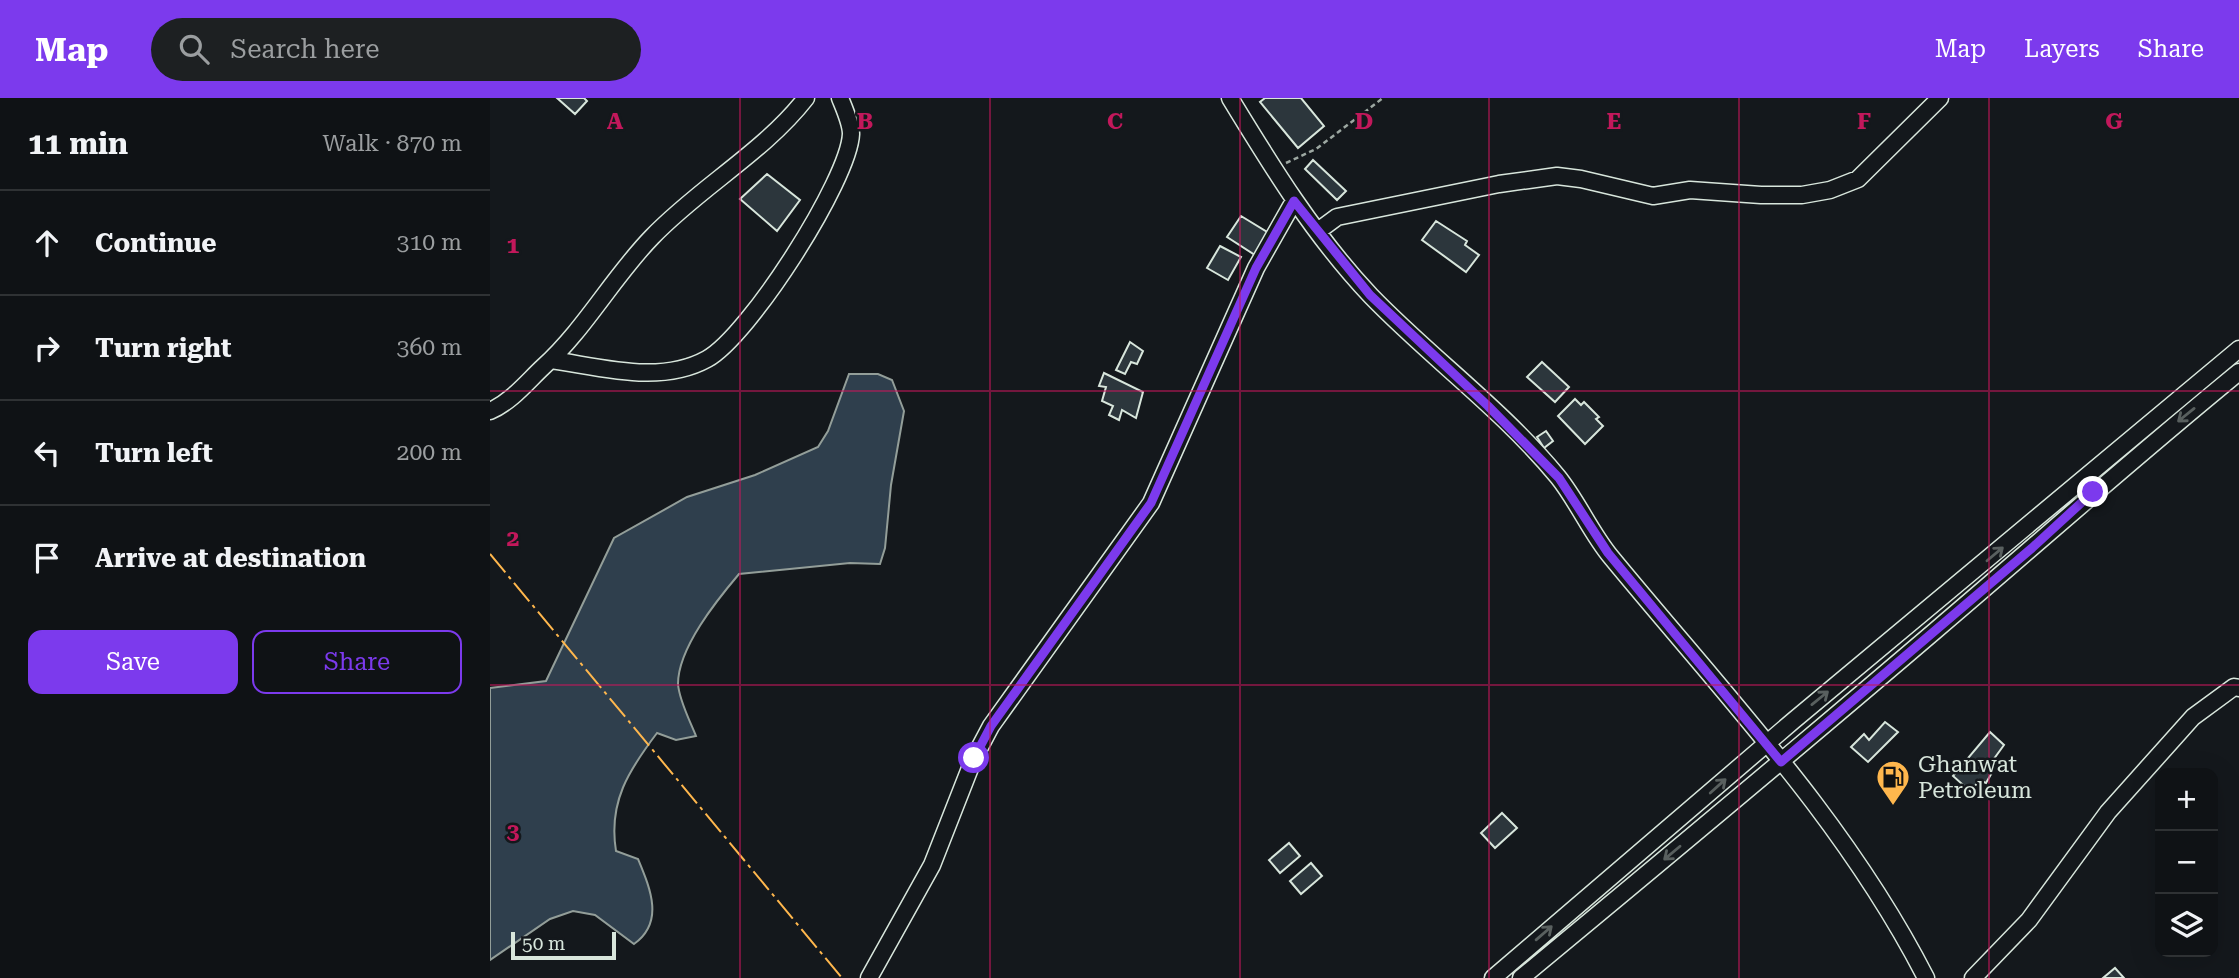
<!DOCTYPE html>
<meta charset="utf-8">
<style>
body{margin:0;font-family:"Roboto Serif",serif;background:#1d2022;color:#f1f3f6}
.controls{position:absolute;right:21px;bottom:21px;display:grid;overflow:hidden;border-radius:14px;box-shadow:0 7px 28px #0002}
.controls button{width:63px;height:63px;display:grid;place-items:center;padding:0;border:0;border-bottom:2px solid #2f3234;background:#0f1215;color:#f1f3f6;font:35px sans-serif}
.scale{position:absolute;left:21px;bottom:18px;width:105px;box-sizing:border-box;padding-left:7px;border:4px solid #d8e6dc;border-top:0;font-size:19px;line-height:24px;white-space:nowrap;color:#d8e6dc;-webkit-text-stroke:5px #14181c;paint-order:stroke}
.stop{position:absolute;width:21px;height:21px;margin:-16px;border:5px solid #7c3aed;border-radius:50%;background:#fff}
.stop.end{background:#7c3aed;border-color:#fff;box-shadow:0 2px 7px #0008}
.list{margin:0;padding:0;list-style:none}
h2{display:flex;justify-content:space-between;align-items:center;height:91px;margin:0;padding:0 28px;font-size:30px}
h2 small{font-size:23px;font-weight:400;color:#9b9ea0}
.list li{display:grid;grid-template-columns:46px 1fr auto;gap:21px;align-items:center;box-sizing:border-box;height:105px;padding:0 28px;border-top:2px solid #2f3234}
.list b{display:block;font-size:26px;white-space:nowrap}
.list em{font-size:23px;font-style:normal;color:#9b9ea0}
.actions{display:flex;gap:14px;padding:21px 28px}
.actions a{flex:1;padding:16px 0;border:2px solid #7c3aed;border-radius:14px;text-align:center;font-size:24px;color:#7c3aed}
.actions .main{background:#7c3aed;color:#fff}
.icon{flex:none;width:38px;height:38px;fill:none;stroke:currentColor;stroke-width:2;stroke-linecap:round;stroke-linejoin:round}
.map{position:relative;flex:none;width:1749px;height:880px;overflow:hidden}
header{display:flex;align-items:center;gap:42px;box-sizing:border-box;height:98px;padding:0 35px;background:#7c3aed;color:#fff}
header strong{font-size:33px}
nav{display:flex;gap:38px;margin-inline-start:auto;font-size:24px}
.search{width:490px;height:63px;background:#1d2022;display:flex;align-items:center;gap:18px;box-sizing:border-box;padding:0 24px;border-radius:38px;color:#9b9ea0;font-size:26px}
main{display:flex}
aside{flex:1;background:#0f1215}
.map>svg:first-child{display:block}
</style>
<header>
<strong>Map</strong>
<div class="search"><svg class="icon" aria-label="search" viewBox="0 0 24 24"><circle cx="10" cy="10" r="6"/><path d="M15 15l6 6"/></svg>Search here</div>
<nav><a>Map</a><a>Layers</a><a>Share</a></nav>
</header>
<main>
<aside>
<h2>11 min<small>Walk · 870 m</small></h2>
<ul class="list">
<li><svg class="icon" aria-label="ahead" viewBox="0 0 24 24"><path d="M12 20V5M6 11l6-6 6 6"/></svg><div><b>Continue</b></div><em>310 m</em></li>
<li><svg class="icon" aria-label="right" viewBox="0 0 24 24"><path d="M7 20v-9h11M14 6l5 5-5 5"/></svg><div><b>Turn right</b></div><em>360 m</em></li>
<li><svg class="icon" aria-label="left" viewBox="0 0 24 24"><path d="M17 20v-9H6M10 6l-5 5 5 5"/></svg><div><b>Turn left</b></div><em>200 m</em></li>
<li><svg class="icon" aria-label="arrive" viewBox="0 0 24 24"><path d="M6 21V4h12l-3 4 3 4H6"/></svg><div><b>Arrive at destination</b></div></li>
</ul>
<div class="actions"><a class="main">Save</a><a>Share</a></div>
</aside>
<div class="map">
<svg width="1749" height="880" viewBox="0 0 1749 880">
<rect width="100%" height="100%" fill="#14181c"/>
<path fill="#2f3f4d" stroke="#939e99" stroke-width="2" d="M 359,276 L 388,276 L 402,282 L 414,313 L 401,387 L 395,450 L 390,466 L 360,465 L 249,476 C 227,502 188,550 188,586 C 189,602 200,623 206,638 L 186,642 L 167,635 C 139,672 118,704 126,753 L 148,761 C 160,790 175,824 144,846 L 105,817 L 83,813 L 60,821 L 0,862 L 0,590 L 56,583 L 124,440 L 197,399 L 265,377 L 328,349 L 338,333 Z"/>
<path fill="#2c363c" stroke="#d8e6dc" stroke-width="2" d="M 67,0 L 94,0 L 97,3 L 85,16 Z
M 775,0 L 811,0 L 834,28 L 808,50 L 770,4 Z
M 823,62 L 856,93 L 847,102 L 815,71 Z
M 277,76 L 310,102 L 287,133 L 250,101 Z
M 751,118 L 782,137 L 768,159 L 737,139 Z
M 946,123 L 977,143 L 975,147 L 989,157 L 976,174 L 932,142 Z
M 730,148 L 751,159 L 738,182 L 717,170 Z
M 640,244 L 653,253 L 647,266 L 641,264 L 635,276 L 626,272 Z
M 1052,264 L 1079,289 L 1065,304 L 1037,279 Z
M 614,275 L 653,294 L 646,320 L 632,312 L 629,322 L 619,317 L 623,308 L 612,303 L 616,289 L 609,288 Z
M 1085,301 L 1091,307 L 1094,304 L 1109,319 L 1106,321 L 1113,328 L 1095,346 L 1068,318 Z
M 1056,333 L 1063,343 L 1054,350 L 1047,339 Z
M 1395,624 L 1408,634 L 1378,664 L 1361,649 L 1374,636 L 1379,642 Z
M 1500,634 L 1514,647 L 1498,669 L 1504,671 L 1496,685 L 1489,682 L 1481,694 L 1463,678 Z
M 1012,715 L 1027,730 L 1005,750 L 991,735 Z
M 799,745 L 810,758 L 790,775 L 779,762 Z
M 821,765 L 832,778 L 811,796 L 800,783 Z
M 1625,870 L 1634,880 L 1613,880 Z"/>
<g fill="none" stroke-linecap="round" stroke-linejoin="round">
<defs>
<path id="minor" d="M 740,0 C 782,69 825,139 881,198 C 941,260 1013,312 1068,379 C 1088,404 1101,435 1121,459 C 1232,594 1356,723 1436,880
M 828,133 L 847,119 L 1009,86 L 1067,78 L 1091,81 L 1163,98 L 1200,92 L 1271,97 L 1312,97 L 1340,92 L 1368,81 L 1450,0
M 61,262 C 111,269 170,287 217,261 C 259,238 359,82 361,36 C 361,25 354,10 350,0
M 0,313 C 21,304 37,284 53,269 C 95,231 123,179 162,139 C 210,89 274,54 316,0
M 379,880 L 442,767 L 484,660 L 501,628 L 661,405 L 766,170 L 804,103
M 1003,880 L 1303,623 L 1749,251
M 1031,880 C 1170,765 1309,649 1446,532 C 1547,446 1646,358 1749,274
M 1483,880 L 1539,822 L 1618,714 L 1703,619 L 1744,589 L 1749,590"/>
</defs>
<use href="#minor" stroke="#d8e6dc" stroke-width="19"/>
<path stroke="#9da8a2" stroke-width="2.5" stroke-dasharray="5 3.5" stroke-linecap="butt" d="M 796,65 L 826,51 L 893,0"/>
<use href="#minor" stroke="#14181c" stroke-width="16"/>
<path stroke="#ffb74d" stroke-width="2" stroke-dasharray="24 5 3.5 5" stroke-linecap="butt" d="M 0,456 L 352,880"/>
</g>
<defs><path id="oneway-shaft" d="M-6 0H5M1.5-3L5.5 0L1.5 3" fill="none" stroke-width="1.6" stroke-linecap="round" stroke-linejoin="round" transform="scale(1.75)"/></defs>
<g stroke="#59605f">
<use href="#oneway-shaft" transform="translate(1696 317) rotate(141)"/>
<use href="#oneway-shaft" transform="translate(1505 456) rotate(-40)"/>
<use href="#oneway-shaft" transform="translate(1330 600) rotate(-39)"/>
<use href="#oneway-shaft" transform="translate(1228 688) rotate(-42)"/>
<use href="#oneway-shaft" transform="translate(1182 755) rotate(140)"/>
<use href="#oneway-shaft" transform="translate(1054 835) rotate(-41)"/>
</g>
<g fill="none" stroke-linecap="round" stroke-linejoin="round">
<path stroke="#7c3aed" stroke-width="9" d="M 484,660 L 501,628 L 661,405 L 766,170 L 804,103 L 880,197 L 998,308 L 1069,380 L 1118,455 L 1291,664 L 1542,450 L 1603,394"/>
</g>
<path fill="none" stroke="#c2185b" stroke-width="2" stroke-opacity="0.55" d="M 250,0 L 250,880M 500,0 L 500,880M 750,0 L 750,880M 999,0 L 999,880M 1249,0 L 1249,880M 1499,0 L 1499,880M 0,293 L 1749,293M 0,587 L 1749,587"/>
<defs>
<symbol id="fuel-pin" viewBox="-11 -11 22 30"><path d="M0 17L-7.5 6A9.5 9.5 0 1 1 7.5 6Z" fill="#ffb74d" stroke="#14181c"/><path d="M-5.5-6h7V0h2V4h1.3V-2.5L3-4.5l.8-.8L6-3V5H2.5V1h-1V6h-7ZM-4.2-4.7v3.2H.2V-4.7Z" fill="#111"/></symbol>
</defs>
<g fill-rule="evenodd">
<use href="#fuel-pin" x="1384" y="660" width="38" height="52"/>
</g>
<g text-anchor="middle" stroke-width="5" stroke-linejoin="round" paint-order="stroke">
<g font-size="23" fill="#d8e6dc" stroke="#14181c" text-anchor="start">
<text x="1428" y="674">Ghanwat<tspan x="1428" dy="26">Petroleum</tspan></text>
</g>
</g>
<g font-size="23" text-anchor="middle" font-weight="bold" fill="#c2185b" stroke="#14181c" stroke-width="5" stroke-linejoin="round" paint-order="stroke">
<text x="125" y="31">A</text>
<text x="375" y="31">B</text>
<text x="625" y="31">C</text>
<text x="874" y="31">D</text>
<text x="1124" y="31">E</text>
<text x="1374" y="31">F</text>
<text x="1624" y="31">G</text>
<text x="23" y="155">1</text>
<text x="23" y="448">2</text>
<text x="23" y="741">3</text>
</g>
</svg>
<div class="controls">
<button>+</button>
<button>−</button>
<button><svg class="icon" aria-label="layers" viewBox="0 0 24 24"><path d="M12 4l9 5-9 5-9-5zM3 14l9 5 9-5"/></svg></button>
</div>
<div class="scale">50 m</div>
<div class="stop" style="left:484px;top:660px"></div>
<div class="stop end" style="left:1603px;top:394px"></div>
</div>
</main>
